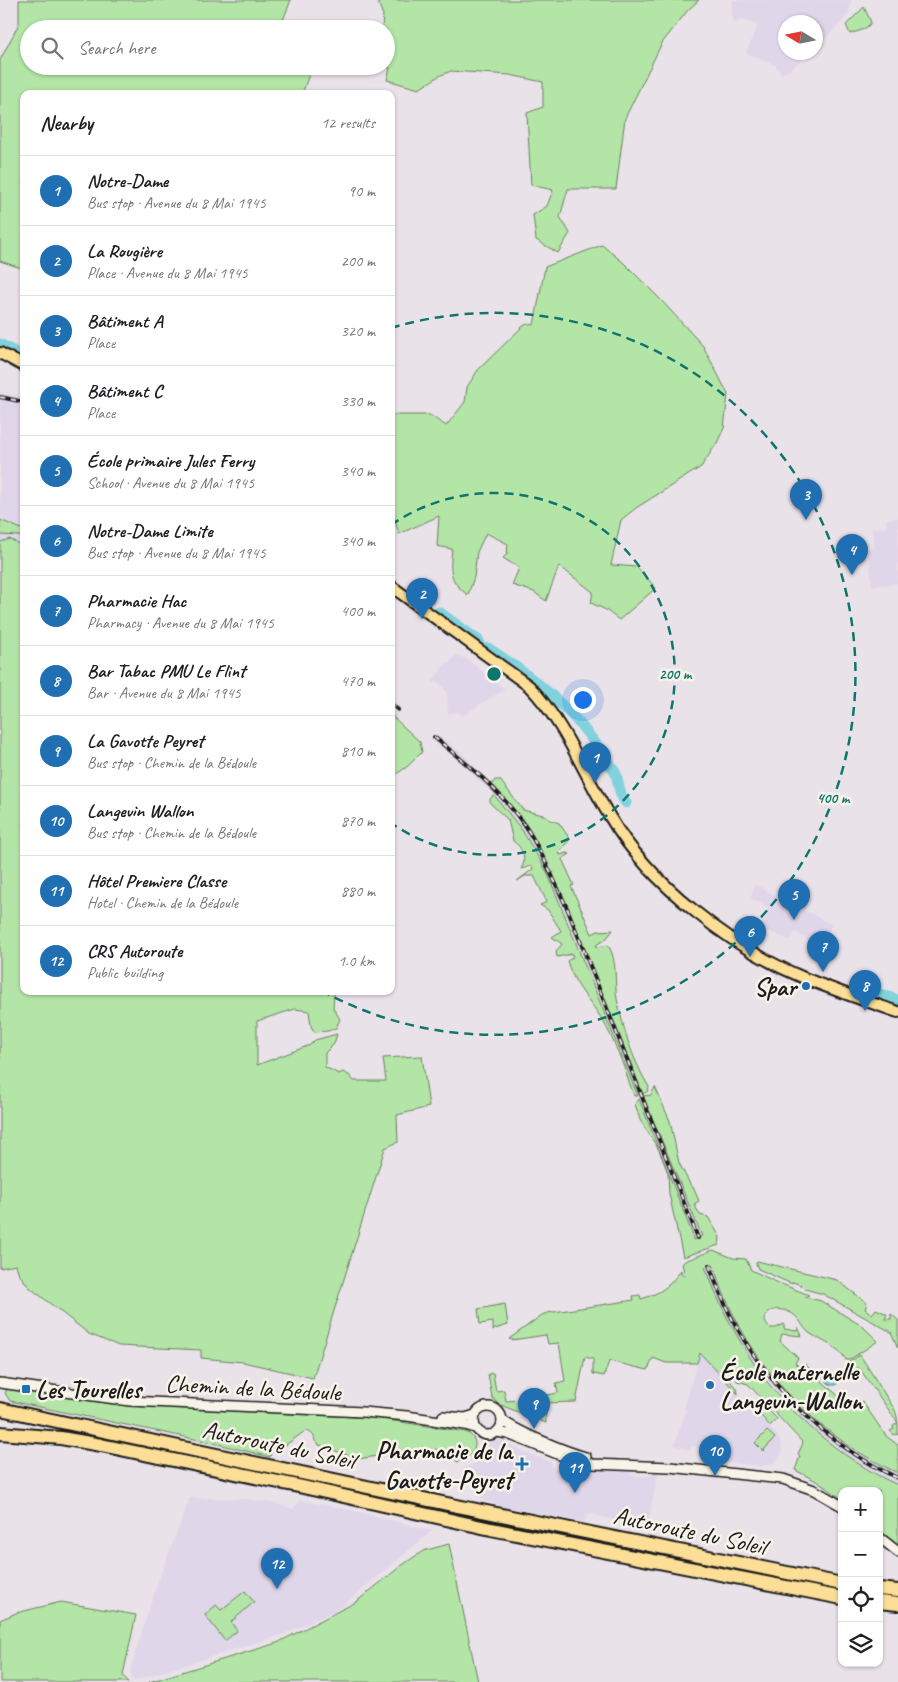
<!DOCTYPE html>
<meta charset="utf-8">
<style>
body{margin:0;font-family:Caveat,sans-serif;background:#f6f6f6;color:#202124}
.controls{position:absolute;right:15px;bottom:15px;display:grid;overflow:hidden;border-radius:10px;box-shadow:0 1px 4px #0004}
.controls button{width:45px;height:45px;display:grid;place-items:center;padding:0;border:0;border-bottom:1px solid #e0e0e0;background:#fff;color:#202124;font:25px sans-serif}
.compass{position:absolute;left:778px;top:15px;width:45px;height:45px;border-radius:50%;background:#fff;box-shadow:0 1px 4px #0004;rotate:280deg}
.you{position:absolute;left:582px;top:699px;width:18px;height:18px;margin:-12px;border:4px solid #fff;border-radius:50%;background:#1a73e8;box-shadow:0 0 0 8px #1a73e833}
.badge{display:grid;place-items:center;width:32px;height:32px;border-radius:50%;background:#1f6fb2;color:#fff;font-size:16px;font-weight:700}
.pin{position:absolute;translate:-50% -41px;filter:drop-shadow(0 1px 2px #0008)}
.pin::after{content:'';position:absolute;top:26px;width:18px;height:15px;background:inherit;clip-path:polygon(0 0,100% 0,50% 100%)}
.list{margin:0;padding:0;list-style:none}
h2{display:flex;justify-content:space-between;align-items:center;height:65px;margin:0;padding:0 20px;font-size:21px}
h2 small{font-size:16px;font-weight:400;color:#757577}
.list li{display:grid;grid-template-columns:32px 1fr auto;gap:15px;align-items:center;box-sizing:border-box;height:70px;padding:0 20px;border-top:1px solid #e0e0e0}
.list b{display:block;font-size:19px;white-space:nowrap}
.list p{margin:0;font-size:16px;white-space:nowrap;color:#757577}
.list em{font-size:16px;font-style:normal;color:#757577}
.icon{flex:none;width:28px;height:28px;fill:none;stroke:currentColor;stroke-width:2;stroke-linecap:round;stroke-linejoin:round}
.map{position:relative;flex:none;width:898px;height:1682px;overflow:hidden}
.search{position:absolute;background:#fff;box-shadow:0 1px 4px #0004;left:20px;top:20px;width:375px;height:55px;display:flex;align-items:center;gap:12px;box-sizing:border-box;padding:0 18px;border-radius:28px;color:#757577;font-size:19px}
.panel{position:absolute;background:#fff;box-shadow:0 1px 4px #0004;left:20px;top:90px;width:375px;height:905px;border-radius:10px}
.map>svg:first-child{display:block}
</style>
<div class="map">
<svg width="898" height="1682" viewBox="0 0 898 1682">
<rect width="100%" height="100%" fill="#eae2e9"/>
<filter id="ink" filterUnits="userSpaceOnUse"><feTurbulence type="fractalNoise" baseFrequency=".02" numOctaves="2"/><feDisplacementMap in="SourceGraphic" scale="10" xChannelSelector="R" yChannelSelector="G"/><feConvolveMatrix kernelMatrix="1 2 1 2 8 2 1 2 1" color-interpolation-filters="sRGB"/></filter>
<g filter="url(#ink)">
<path fill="#e0d6ea" d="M 733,0 L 851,0 L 851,3 L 849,13 L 840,24 L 816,47 L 816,22 L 786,22 L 786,52 L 809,53 L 790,70 L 781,74 L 778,68 L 774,65 L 746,53 L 758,25 L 743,20 L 733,23 L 731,9 Z
M 0,392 L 24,397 L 24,530 L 0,520 Z
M 898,518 L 898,583 L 872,586 L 868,549 L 874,548 L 872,528 L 887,527 L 886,519 Z
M 1,534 L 19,536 L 24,540 L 24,547 L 18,543 L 0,542 Z
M 456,655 L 467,659 L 505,689 L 461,717 L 458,712 L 448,714 L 447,692 L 440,684 L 432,682 L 445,664 L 452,660 Z
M 391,699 L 402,708 L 395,718 L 391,715 Z
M 436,734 L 462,753 L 492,784 L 519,816 L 539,847 L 552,869 L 568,907 L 643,1094 L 638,1096 L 566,914 L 540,860 L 522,830 L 494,795 L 455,758 L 431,740 Z
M 754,884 L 831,924 L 824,950 L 795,932 L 790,940 L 762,929 L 768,907 L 751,898 Z
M 643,1096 L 691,1213 L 702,1236 L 693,1240 L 692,1233 L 639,1098 Z
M 713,1264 L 723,1290 L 742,1329 L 753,1350 L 778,1383 L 804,1411 L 830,1433 L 886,1467 L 898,1473 L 898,1485 L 854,1461 L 820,1435 L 797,1415 L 775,1390 L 750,1358 L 721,1305 L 704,1267 Z
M 700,1353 L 778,1436 L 782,1445 L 782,1451 L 781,1455 L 774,1463 L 760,1466 L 726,1462 L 727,1457 L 692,1446 L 690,1450 L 674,1445 L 686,1411 L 684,1409 Z
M 503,1439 L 524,1452 L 551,1462 L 553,1469 L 628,1471 L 632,1475 L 642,1477 L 651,1476 L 654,1472 L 658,1472 L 647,1529 L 589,1513 L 584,1522 L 505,1507 L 485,1501 L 478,1495 L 461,1469 L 474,1464 L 489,1442 Z
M 190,1498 L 245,1499 L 274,1503 L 293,1509 L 300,1500 L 355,1511 L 432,1531 L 339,1609 L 282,1635 L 133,1681 L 130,1671 L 131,1667 L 157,1584 Z"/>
<path fill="#b3e5a6" stroke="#688061" d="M 19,0 L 291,0 L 281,25 L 285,29 L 29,29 L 29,66 L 312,66 L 302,94 L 24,94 L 24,269 L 0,261 L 0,60 L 19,24 Z
M 377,0 L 699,0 L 688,10 L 662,43 L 625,118 L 616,189 L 568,189 L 560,217 L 570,233 L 558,253 L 536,240 L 533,215 L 547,206 L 553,190 L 531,185 L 527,113 L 543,107 L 543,82 L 510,75 L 451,71 L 439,76 L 419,89 L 387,80 L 390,68 L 386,66 L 386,29 L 382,29 L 383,15 Z
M 864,7 L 871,22 C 867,30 858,31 850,34 L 846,25 Z
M 602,245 L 625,264 L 661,300 L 703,346 L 728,394 L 724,428 L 717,443 L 701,467 L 636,508 L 621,520 L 611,565 L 637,567 L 656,588 L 619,620 L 606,610 L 591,603 L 593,592 L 559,566 L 546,601 L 534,592 L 512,585 L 519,568 L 503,558 L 507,554 L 508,544 L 486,533 L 477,552 L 474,577 L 468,595 C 448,581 450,570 452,549 L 437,546 L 439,516 L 399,534 L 391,507 L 391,415 L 430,415 L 446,426 L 465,402 L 467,387 L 478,370 L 522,327 L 527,324 L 534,325 L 545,267 Z
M 0,520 L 24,530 L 24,540 L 19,536 L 0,535 Z
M 10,539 L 24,547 L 24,991 L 334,991 L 333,1008 L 340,1019 L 336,1028 L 328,1031 L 314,1032 L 311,1026 L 309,1011 L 295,1009 L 257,1021 L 257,1065 L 310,1045 L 315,1040 L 337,1034 L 334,1044 L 325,1053 L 325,1067 L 339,1074 L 343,1072 L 349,1075 L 354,1081 L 386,1081 L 383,1058 L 422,1056 L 429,1107 L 397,1115 L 398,1142 L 385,1148 L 313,1378 L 243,1362 L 201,1358 L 201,1350 L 119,1346 L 89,1334 L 29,1287 L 19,1274 L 16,1265 L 0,1268 L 0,542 Z
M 391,715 L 420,742 L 422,752 L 408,766 L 391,778 Z
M 495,780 L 500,780 L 523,810 L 547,816 L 548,819 L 559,823 L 570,839 L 559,852 L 560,855 L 566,853 L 570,854 L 562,859 L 574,885 L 571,886 L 592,934 L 598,931 L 613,930 L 606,939 L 596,945 L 597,947 L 608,945 C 618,960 614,982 617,999 C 624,1031 632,1059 649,1087 L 648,1091 L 643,1094 C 626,1051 609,1009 592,967 C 564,897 543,841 492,784 Z
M 494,795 L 522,830 L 547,872 L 638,1096 L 634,1096 C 626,1073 618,1049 607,1028 C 594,1003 575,989 567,961 L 573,957 L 572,954 L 557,957 L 556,951 L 562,944 L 552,937 L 561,931 L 548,910 L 540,905 L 547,902 L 534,876 L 525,876 L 517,881 L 533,869 L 532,866 L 521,869 C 527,859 523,848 513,841 L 508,820 L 490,803 L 490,799 Z
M 655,1087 L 670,1121 L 679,1163 L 691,1186 L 693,1187 L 699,1201 L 694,1204 L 700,1215 L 708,1217 L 720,1237 L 719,1245 L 683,1257 L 669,1194 L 668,1173 L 659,1150 L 640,1120 L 635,1104 L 639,1099 L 692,1233 L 693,1240 L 702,1236 L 643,1096 L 651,1095 Z
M 713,1250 L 733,1258 L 746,1259 L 751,1270 L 774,1281 L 809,1295 L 805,1297 L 821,1301 L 862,1326 L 878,1341 L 849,1360 L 846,1360 C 838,1345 821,1342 808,1332 C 801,1325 799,1316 789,1312 C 783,1309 776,1309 770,1311 C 764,1316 763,1323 770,1328 L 776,1328 L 784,1324 L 784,1329 L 797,1331 L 798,1327 L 802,1336 L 782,1334 L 780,1341 L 798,1358 L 795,1363 L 801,1369 L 805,1364 L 811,1370 L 808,1376 L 814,1381 L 817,1377 L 852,1408 L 862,1401 L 886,1436 L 898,1445 L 898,1473 C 810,1433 742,1357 713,1264 L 705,1267 C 711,1279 715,1293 721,1305 C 729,1323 739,1339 749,1356 C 779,1406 844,1462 898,1485 L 898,1546 L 879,1530 L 879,1491 L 842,1491 L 842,1499 L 822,1484 L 795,1470 L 800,1456 L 798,1454 L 803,1443 L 748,1384 L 737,1381 L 735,1376 L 731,1377 L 730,1380 L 732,1384 L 737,1388 L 738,1394 L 700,1353 L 697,1363 L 666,1363 L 653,1358 L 648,1370 L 609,1361 L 604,1376 L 593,1374 L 593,1359 L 585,1357 L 576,1402 L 545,1403 L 546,1423 L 498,1404 L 492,1397 L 488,1374 L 493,1373 L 496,1391 L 504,1390 L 506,1401 L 522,1400 L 558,1393 L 556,1383 L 565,1381 L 559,1343 L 548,1344 L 546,1335 L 512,1340 L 509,1339 L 542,1315 L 547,1313 L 634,1300 L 633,1296 L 640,1295 L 641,1299 C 661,1293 669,1287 681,1270 L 682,1275 L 685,1275 L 682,1264 L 685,1261 Z
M 757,1261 L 837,1280 L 867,1303 L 865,1309 L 872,1314 L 876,1309 L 887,1314 L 885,1319 L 891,1319 L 891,1314 L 898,1320 L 898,1348 L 891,1332 L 823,1294 L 805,1289 L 801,1285 L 793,1282 L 792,1284 L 758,1269 L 756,1263 Z
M 505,1304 L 508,1325 L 495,1329 L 493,1331 L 493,1322 L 480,1324 L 478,1309 Z
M 860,1355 L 891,1404 C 898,1411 898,1424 898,1435 L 896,1434 L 894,1435 L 890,1431 L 894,1429 L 893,1426 L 898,1423 L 859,1368 L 850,1372 L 847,1363 Z
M 8,1388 L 174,1408 L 375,1418 L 466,1432 C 484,1441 472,1459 457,1462 C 454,1456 450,1451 444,1450 L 416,1450 L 358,1459 L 319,1445 L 315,1441 C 314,1435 312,1432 305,1431 L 283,1447 L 277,1445 L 272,1448 L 270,1457 L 214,1443 L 10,1401 L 5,1393 Z
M 762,1403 L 777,1419 L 770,1426 L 755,1409 Z
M 767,1431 L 775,1438 L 763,1451 L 755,1443 Z
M 449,1544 L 478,1682 L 149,1682 L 277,1643 L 356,1602 L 401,1566 L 423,1551 Z
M 245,1591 L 254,1602 L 231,1622 L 237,1631 L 225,1641 L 205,1615 L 216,1605 L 221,1610 Z
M 61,1602 L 136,1615 L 123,1675 L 128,1682 L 0,1682 L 0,1620 L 16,1613 Z"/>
<path fill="#82d2dd" stroke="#598990" d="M 822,1370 L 838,1377 L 839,1380 L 836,1385 L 830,1385 L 821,1375 Z"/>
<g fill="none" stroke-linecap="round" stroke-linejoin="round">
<path stroke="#82d2dd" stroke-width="11" d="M 0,344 L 24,357
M 439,612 L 479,641
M 488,648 C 537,680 572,708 606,758 C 609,763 613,768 616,774 C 619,784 619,795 626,803
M 869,991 L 898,1000"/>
<defs>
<path id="minor" d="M 0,1383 L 130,1401 L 363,1412 L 407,1416 L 465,1425 L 475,1428
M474 1421a14 14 0 1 1 28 0a14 14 0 1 1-28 0Z
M 443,1416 L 465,1418 L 475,1415
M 502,1420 C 518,1432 566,1452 586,1457
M 497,1432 L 508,1434 L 560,1455 L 593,1464 L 670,1467 L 783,1479 L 814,1490 L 842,1506
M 879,1537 L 898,1552"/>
<path id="major" d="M 0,353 L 24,366
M 391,586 L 529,686 C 566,724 583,773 610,817 C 649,883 732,948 802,977 C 833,990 866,1001 898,1012"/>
<path id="highway" d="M 0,1409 L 452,1505 L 842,1584
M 0,1433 L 61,1438 L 101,1445 L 303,1487 L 491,1529 L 842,1598
M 879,1589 L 898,1591
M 879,1602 L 898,1604"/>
</defs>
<use href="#minor" stroke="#1c1c1c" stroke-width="12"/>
<use href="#major" stroke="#1c1c1c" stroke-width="14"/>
<use href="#highway" stroke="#1c1c1c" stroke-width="16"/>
<use href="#minor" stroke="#f7f3e8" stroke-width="9"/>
<use href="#major" stroke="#fcde96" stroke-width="10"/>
<use href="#highway" stroke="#fcde96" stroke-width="12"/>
<defs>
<path id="rail" d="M 0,397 L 24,402
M 391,704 L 398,710
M 434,737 C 466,763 501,791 525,826 C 542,851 554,881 567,908 L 698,1238
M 709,1265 C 717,1287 726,1308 737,1328 C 773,1392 832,1448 898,1478"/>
</defs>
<use href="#rail" stroke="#1c1c1c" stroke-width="4"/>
<use href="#rail" stroke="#f7f3e8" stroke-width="2" stroke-dasharray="5.5" stroke-linecap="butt"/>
</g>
</g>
<g fill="none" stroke="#0f766e" stroke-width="2.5" stroke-dasharray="9 6">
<path d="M391 525A181 181 0 1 1 391 823"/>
<path d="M391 328A361 361 0 1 1 322 991"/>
</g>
<g fill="#1f6fb2" stroke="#f7f3e8" stroke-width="2">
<circle cx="806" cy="986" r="5"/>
<circle cx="710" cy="1385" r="5"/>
<rect x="21" y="1384" width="10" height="10" rx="2.5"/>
<path d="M519.5 1456.5h5v5h5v5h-5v5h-5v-5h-5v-5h5z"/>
</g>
<g text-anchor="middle" stroke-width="5" stroke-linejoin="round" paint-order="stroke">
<g font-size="25" font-weight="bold" fill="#1c1c1c" stroke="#f7f3e8" text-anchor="end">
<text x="796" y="995">Spar</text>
<text x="720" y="1380" text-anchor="start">École maternelle<tspan x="720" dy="29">Langevin-Wallon</tspan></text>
<text x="36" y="1398" text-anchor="start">Les Tourelles</text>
<text x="512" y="1459">Pharmacie de la<tspan x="512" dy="29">Gavotte-Peyret</tspan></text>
</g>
<g font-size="25" fill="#1c1c1c" stroke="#f7f3e8">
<text transform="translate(253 1387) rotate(3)" y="9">Chemin de la Bédoule</text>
<text transform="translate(279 1444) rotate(12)" y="9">Autoroute du Soleil</text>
<text transform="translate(690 1530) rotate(12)" y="9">Autoroute du Soleil</text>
</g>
</g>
<circle cx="494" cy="674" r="8" fill="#0f766e" stroke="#f7f3e8" stroke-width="2.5"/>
<g font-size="15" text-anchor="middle" font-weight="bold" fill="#0f766e" stroke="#f7f3e8" stroke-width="5" stroke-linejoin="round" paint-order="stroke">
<text x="675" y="679">200 m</text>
<text x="833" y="803">400 m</text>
</g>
</svg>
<div class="controls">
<button>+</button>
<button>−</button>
<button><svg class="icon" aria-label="locate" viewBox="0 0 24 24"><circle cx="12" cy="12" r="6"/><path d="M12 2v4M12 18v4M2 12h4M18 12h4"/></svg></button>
<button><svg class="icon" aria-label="layers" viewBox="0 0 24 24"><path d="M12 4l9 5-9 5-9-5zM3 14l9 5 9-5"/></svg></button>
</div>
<svg class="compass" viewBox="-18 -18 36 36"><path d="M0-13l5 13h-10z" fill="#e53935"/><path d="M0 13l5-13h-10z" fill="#757577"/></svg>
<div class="you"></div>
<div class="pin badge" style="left:595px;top:783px">1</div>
<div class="pin badge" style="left:422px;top:619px">2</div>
<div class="pin badge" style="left:806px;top:520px">3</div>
<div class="pin badge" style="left:852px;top:575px">4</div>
<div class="pin badge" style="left:794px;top:920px">5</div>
<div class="pin badge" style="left:750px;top:957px">6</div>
<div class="pin badge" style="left:823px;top:972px">7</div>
<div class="pin badge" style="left:865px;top:1011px">8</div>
<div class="pin badge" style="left:534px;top:1429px">9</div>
<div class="pin badge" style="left:715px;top:1476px">10</div>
<div class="pin badge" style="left:575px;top:1493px">11</div>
<div class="pin badge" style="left:277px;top:1589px">12</div>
<div class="search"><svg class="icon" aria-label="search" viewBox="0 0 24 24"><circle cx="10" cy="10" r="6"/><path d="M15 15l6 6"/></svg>Search here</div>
<section class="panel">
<h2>Nearby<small>12 results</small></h2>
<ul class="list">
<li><span class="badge">1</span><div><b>Notre-Dame</b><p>Bus stop · Avenue du 8 Mai 1945</p></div><em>90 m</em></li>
<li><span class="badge">2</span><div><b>La Rougière</b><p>Place · Avenue du 8 Mai 1945</p></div><em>200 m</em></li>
<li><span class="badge">3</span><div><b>Bâtiment A</b><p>Place</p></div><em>320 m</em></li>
<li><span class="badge">4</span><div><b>Bâtiment C</b><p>Place</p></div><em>330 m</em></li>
<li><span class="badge">5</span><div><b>École primaire Jules Ferry</b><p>School · Avenue du 8 Mai 1945</p></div><em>340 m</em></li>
<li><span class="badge">6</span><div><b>Notre-Dame Limite</b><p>Bus stop · Avenue du 8 Mai 1945</p></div><em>340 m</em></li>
<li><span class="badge">7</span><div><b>Pharmacie Hac</b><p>Pharmacy · Avenue du 8 Mai 1945</p></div><em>400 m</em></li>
<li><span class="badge">8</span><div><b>Bar Tabac PMU Le Flint</b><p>Bar · Avenue du 8 Mai 1945</p></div><em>470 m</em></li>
<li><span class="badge">9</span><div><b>La Gavotte Peyret</b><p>Bus stop · Chemin de la Bédoule</p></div><em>810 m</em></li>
<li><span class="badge">10</span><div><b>Langevin Wallon</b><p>Bus stop · Chemin de la Bédoule</p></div><em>870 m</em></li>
<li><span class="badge">11</span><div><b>Hôtel Premiere Classe</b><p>Hotel · Chemin de la Bédoule</p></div><em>880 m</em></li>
<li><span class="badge">12</span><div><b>CRS Autoroute</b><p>Public building</p></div><em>1.0 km</em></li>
</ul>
</section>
</div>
